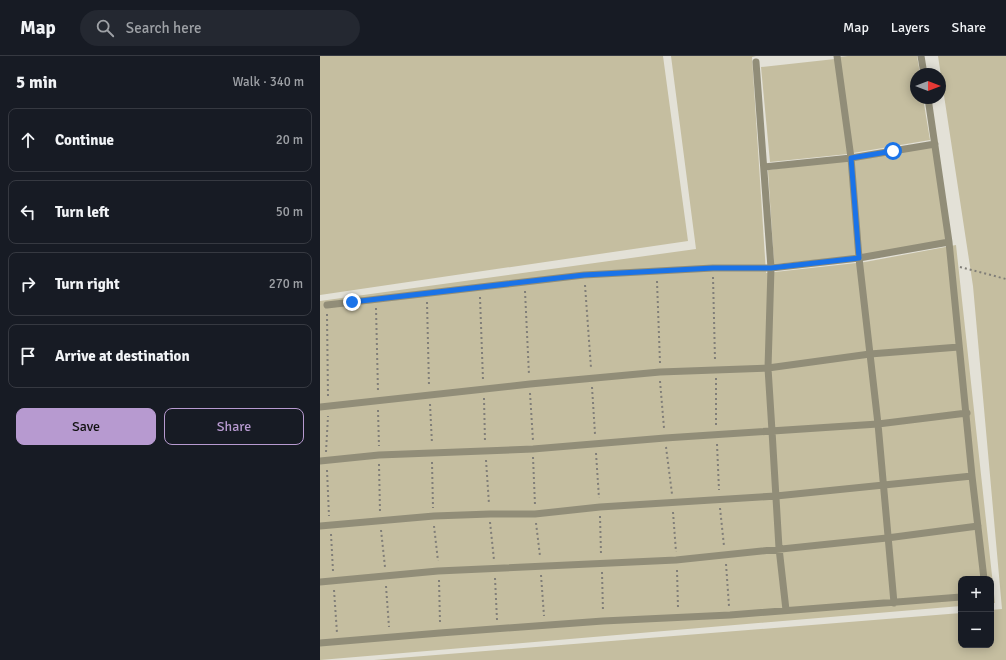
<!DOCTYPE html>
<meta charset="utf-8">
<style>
body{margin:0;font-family:Signika,sans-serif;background:#242831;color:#f1f3f6}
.controls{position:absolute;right:12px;bottom:12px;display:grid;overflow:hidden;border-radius:8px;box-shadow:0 2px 10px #0003}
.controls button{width:36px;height:36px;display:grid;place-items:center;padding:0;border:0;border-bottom:1px solid #363941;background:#171b24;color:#f1f3f6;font:20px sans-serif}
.compass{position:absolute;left:590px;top:12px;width:36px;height:36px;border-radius:50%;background:#171b24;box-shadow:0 2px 10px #0003;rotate:90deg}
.stop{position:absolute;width:12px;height:12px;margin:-9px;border:3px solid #1a73e8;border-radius:50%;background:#fff}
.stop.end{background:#1a73e8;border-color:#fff;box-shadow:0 1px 4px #0008}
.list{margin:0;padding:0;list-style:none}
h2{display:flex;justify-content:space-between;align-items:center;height:52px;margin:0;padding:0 16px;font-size:17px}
h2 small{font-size:13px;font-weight:400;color:#9ea1a6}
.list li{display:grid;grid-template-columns:26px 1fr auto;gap:12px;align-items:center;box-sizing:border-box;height:64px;margin:0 8px 8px;padding:0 8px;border:1px solid #363941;border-radius:8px}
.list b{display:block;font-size:15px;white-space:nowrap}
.list em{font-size:13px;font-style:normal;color:#9ea1a6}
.actions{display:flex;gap:8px;padding:12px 16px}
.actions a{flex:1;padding:9px 0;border:1px solid #b79ad0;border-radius:8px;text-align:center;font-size:14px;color:#b79ad0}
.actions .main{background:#b79ad0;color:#111}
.icon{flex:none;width:22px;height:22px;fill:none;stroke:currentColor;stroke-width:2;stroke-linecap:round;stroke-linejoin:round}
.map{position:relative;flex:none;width:686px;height:604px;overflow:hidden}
header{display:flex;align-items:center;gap:24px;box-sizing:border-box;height:56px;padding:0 20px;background:#171b24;border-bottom:1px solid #363941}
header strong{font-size:19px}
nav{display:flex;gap:22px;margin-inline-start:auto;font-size:14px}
.search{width:280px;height:36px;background:#242831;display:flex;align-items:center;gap:10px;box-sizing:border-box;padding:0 14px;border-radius:22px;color:#9ea1a6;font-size:15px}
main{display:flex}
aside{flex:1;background:#171b24}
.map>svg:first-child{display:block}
</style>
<header>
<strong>Map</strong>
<div class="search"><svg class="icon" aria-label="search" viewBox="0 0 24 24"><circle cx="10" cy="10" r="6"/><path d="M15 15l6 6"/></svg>Search here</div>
<nav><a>Map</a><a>Layers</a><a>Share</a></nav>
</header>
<main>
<aside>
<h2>5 min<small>Walk · 340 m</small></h2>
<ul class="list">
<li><svg class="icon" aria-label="ahead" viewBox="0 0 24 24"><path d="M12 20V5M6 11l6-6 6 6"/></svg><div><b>Continue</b></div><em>20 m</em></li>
<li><svg class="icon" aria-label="left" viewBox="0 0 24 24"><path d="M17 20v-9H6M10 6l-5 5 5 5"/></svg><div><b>Turn left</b></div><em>50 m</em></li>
<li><svg class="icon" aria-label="right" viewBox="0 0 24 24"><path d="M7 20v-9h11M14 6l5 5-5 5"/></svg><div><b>Turn right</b></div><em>270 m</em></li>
<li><svg class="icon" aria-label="arrive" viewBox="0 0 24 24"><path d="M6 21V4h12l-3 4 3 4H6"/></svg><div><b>Arrive at destination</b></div></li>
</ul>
<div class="actions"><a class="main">Save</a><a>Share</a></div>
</aside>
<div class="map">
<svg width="686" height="604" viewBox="0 0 686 604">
<rect width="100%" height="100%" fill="#e3e1d7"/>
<path fill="#c5bea0" d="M 0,0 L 343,0 L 368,185 L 0,239 Z
M 351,0 L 436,0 L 432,1 L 446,217 L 545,206 L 636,189 L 675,547 L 671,547 L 671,523 L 641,523 L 641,550 L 0,604 L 0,245 L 376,193 Z
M 528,0 L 597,0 L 600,18 L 596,18 L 596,42 L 603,42 L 610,84 L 533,97 L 519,1 Z
M 618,0 L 686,0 L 686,604 L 54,604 L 641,557 L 641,589 L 671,589 L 671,554 L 682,553 L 653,230 Z
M 515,3 L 528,98 L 450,106 L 441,11 Z
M 614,89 L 628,184 L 540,200 L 533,104 Z
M 529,104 L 536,200 L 454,208 L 448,114 Z"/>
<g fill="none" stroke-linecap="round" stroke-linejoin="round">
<path stroke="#807e78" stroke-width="2" stroke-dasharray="2 3" stroke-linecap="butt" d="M 640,211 L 686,223
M 393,221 L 395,304
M 337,225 L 340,307
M 265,229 L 271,312
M 205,235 L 209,319
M 160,241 L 163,324
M 107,246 L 109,330
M 56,252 L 58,336
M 7,258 L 8,342
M 396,322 L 396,370
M 340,325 L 344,372
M 272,331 L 275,378
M 210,337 L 213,385
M 164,342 L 165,386
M 110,348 L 112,388
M 58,354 L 59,390
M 397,388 L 399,434
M 346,391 L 352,438
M 6,396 L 8,360
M 276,397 L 279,442
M 213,401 L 215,449
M 166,404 L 169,448
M 112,406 L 113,452
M 59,408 L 60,456
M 7,414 L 9,460
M 400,452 L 404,490
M 353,456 L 356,496
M 280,460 L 281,498
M 170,466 L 174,504
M 216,467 L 220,500
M 114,470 L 118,505
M 61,474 L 65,511
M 11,478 L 13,515
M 406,508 L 409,550
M 357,514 L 358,552
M 282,516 L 283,556
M 221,519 L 224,560
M 175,522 L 177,564
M 119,524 L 120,567
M 66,530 L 69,571
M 14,534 L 17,577"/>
<path stroke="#918d78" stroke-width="7" d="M 517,0 L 531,102 L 539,202 L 558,368 L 574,547
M 601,0 L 604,18
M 436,6 L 451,212 L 448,312 L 452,375 L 459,492 L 466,554
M 608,42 L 629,186 L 652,420 L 664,523
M 444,111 L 531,102 L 615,88
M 7,249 L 264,219 L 393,212 L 451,212 L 539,202 L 629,186
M 0,351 L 210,328 L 340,316 L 448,312 L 550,298 L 639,291
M 0,405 L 59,399 L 213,393 L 345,382 L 558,368 L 647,357
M 0,470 L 114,460 L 170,458 L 215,458 L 280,451 L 456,440 L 652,420
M 0,526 L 118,515 L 356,504 L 567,482 L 658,470
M 0,587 L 120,577 L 283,565 L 410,559 L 641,541"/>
</g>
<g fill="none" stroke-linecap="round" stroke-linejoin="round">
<path stroke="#1a73e8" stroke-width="5" d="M 32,246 L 264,219 L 393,212 L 451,212 L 539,202 L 531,102 L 573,95"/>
</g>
</svg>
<div class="controls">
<button>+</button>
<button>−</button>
</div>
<svg class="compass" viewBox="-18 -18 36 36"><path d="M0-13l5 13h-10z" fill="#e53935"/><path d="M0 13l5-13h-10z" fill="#9ea1a6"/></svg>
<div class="stop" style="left:573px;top:95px"></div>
<div class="stop end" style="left:32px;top:246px"></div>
</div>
</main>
